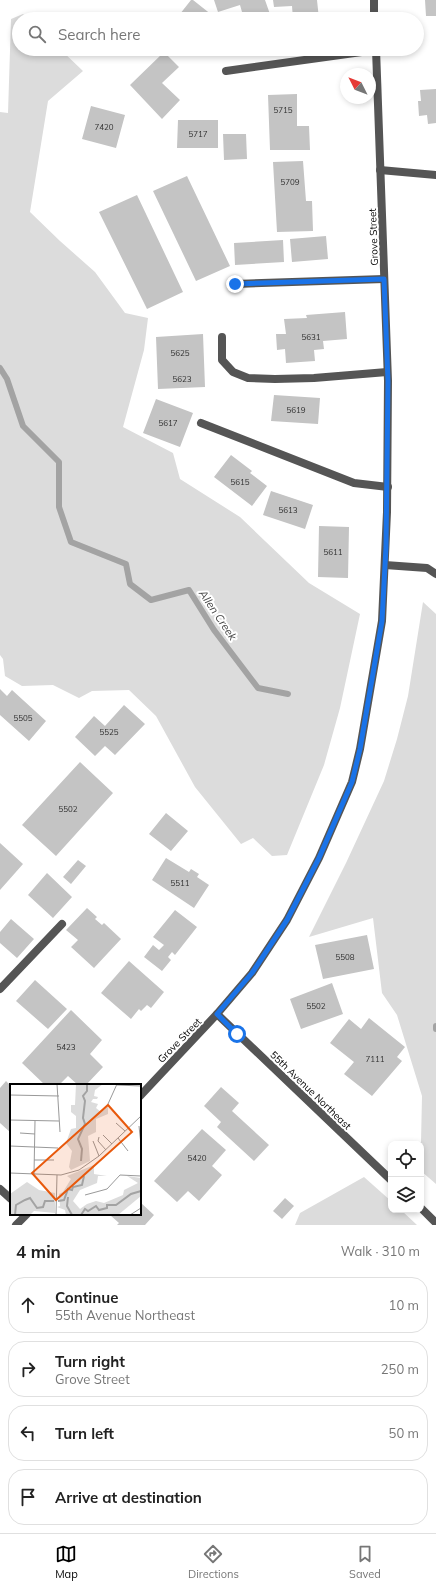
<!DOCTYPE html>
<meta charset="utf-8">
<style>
body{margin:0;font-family:Mulish,sans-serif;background:#f6f6f6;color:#222}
.controls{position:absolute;right:12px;bottom:12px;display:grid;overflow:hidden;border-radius:8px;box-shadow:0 2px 6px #0003}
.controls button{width:36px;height:36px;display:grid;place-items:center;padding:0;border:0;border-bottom:1px solid #e0e0e0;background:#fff;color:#222;font:20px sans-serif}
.compass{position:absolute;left:340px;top:68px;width:36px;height:36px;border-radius:50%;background:#fff;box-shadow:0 2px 6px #0003;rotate:312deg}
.stop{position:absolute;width:12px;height:12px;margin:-9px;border:3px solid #1a73e8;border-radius:50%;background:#fff}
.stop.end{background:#1a73e8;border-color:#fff;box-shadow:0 1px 4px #0008}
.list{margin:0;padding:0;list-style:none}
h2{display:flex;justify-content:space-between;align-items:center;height:52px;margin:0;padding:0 16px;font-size:17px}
h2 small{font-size:13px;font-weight:400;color:#767676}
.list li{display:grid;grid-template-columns:26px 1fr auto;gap:12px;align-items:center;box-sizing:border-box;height:56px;margin:0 8px 8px;padding:0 8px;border:1px solid #e0e0e0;border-radius:16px}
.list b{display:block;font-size:15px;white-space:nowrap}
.list p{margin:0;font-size:13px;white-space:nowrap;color:#767676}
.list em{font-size:13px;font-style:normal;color:#767676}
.icon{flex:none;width:22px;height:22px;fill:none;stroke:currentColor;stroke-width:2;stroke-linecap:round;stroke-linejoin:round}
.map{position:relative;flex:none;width:436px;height:1225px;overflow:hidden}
.search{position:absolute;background:#fff;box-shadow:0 2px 6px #0003;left:12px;right:12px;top:12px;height:44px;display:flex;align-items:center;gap:10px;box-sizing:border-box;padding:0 14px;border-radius:22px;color:#767676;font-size:15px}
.sheet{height:308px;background:#fff}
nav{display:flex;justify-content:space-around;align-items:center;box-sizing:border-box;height:56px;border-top:1px solid #e0e0e0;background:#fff;font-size:11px;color:#767676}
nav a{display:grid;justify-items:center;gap:2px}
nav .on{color:#000}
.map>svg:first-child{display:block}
</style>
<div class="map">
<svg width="436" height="1225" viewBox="0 0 436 1225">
<rect width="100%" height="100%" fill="#fff"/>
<path fill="#dcdcdc" d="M 23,14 L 28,19 L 19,19 L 19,49 L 60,49 L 83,71 L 48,101 L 30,212 L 60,241 L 95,272 L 125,313 L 148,318 L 144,350 L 123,427 L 173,453 L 180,479 L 240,517 L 309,583 L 360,614 L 340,708 L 324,765 L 287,855 L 272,856 L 253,838 L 241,844 L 195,787 L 156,716 L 129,690 L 92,691 L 79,698 L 53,685 L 22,686 L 5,676 L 3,659 L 0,655 L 0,112 L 8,113 L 11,19 Z
M 423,602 L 436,614 L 436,1184 L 421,1171 L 421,1144 L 418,1144 L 421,1142 L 422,1096 L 397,1015 L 382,993 L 373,918 L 309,937 L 346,863 L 384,781 L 397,739 L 408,696 Z
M 364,1177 L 391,1201 L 391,1210 L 401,1210 L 417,1225 L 295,1225 L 300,1213 Z"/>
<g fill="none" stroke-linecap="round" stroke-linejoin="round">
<path stroke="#a3a3a3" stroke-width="6" d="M 0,368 L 7,379 L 23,426 L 59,462 L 59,507 L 71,542 L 126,564 L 130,584 L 151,600 L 189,590 L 214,630 L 258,688 L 288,694
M 436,1026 L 436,1029"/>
</g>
<path fill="#c4c4c4" d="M 191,0 L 193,0 L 217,19 L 176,19 Z
M 214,0 L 265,0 L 271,17 L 266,19 L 244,19 L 240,5 L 218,12 Z
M 273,0 L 317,0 L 319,19 L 293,19 L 292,6 L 274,7 Z
M 425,0 L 436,0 L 436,16 L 426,16 Z
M 185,49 L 193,49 L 190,53 Z
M 164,52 L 179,67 L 162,83 L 180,100 L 162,119 L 130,85 Z
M 436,89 L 436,123 L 428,124 L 427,115 L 419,116 L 418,101 L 421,101 L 420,90 Z
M 297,94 L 297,126 L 309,126 L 310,150 L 270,150 L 268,95 Z
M 91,106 L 125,115 L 116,148 L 82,139 Z
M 178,120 L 218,120 L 218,148 L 177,148 Z
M 223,134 L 246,134 L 247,159 L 224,160 Z
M 303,161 L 306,201 L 312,201 L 313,231 L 277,232 L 273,162 Z
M 187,176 L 230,266 L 196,281 L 153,191 Z
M 137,195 L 183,292 L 147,309 L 99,212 Z
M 326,236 L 328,259 L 292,262 L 290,239 Z
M 283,240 L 284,262 L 235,265 L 234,243 Z
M 345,312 L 347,339 L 323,341 L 324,349 L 314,350 L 315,361 L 286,363 L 285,349 L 277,350 L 276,334 L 286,334 L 284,319 L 307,318 L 306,315 Z
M 203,334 L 205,387 L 158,389 L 156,337 Z
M 274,395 L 320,398 L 318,424 L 271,421 Z
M 156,399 L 193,413 L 180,447 L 143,433 Z
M 231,455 L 252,471 L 250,473 L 267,486 L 252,506 L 214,477 Z
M 271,491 L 313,505 L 305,529 L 263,515 Z
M 319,526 L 349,527 L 348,578 L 318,577 Z
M 0,689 L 7,696 L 12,690 L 46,721 L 29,741 L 0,715 Z
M 124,705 L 145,724 L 115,755 L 105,746 L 95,756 L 75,737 L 94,716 L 105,726 Z
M 80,762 L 113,793 L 56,856 L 22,825 Z
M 166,813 L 188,831 L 171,851 L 149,834 Z
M 0,843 L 23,864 L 0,890 Z
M 166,858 L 189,872 L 191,869 L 199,874 L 197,877 L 209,885 L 194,908 L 152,880 Z
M 78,860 L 86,866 L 71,884 L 63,877 Z
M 47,873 L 72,897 L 53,918 L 28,895 Z
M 87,908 L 97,917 L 95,919 L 102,925 L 104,923 L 121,939 L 94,968 L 71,947 L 78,940 L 66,930 Z
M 175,910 L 197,927 L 175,955 L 172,952 L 168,957 L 171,960 L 162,971 L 144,957 L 153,945 L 159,950 L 164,945 L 153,937 Z
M 11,919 L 34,939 L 17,958 L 0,943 L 0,932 Z
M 367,935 L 374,969 L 323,979 L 315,945 Z
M 129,961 L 164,992 L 151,1008 L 147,1005 L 141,1011 L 139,1009 L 131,1019 L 101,993 Z
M 35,980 L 67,1009 L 48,1029 L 16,1001 Z
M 332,983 L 343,1014 L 301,1029 L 290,999 Z
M 71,1010 L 102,1040 L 90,1054 L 103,1067 L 86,1085 L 78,1085 L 68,1076 L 59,1085 L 45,1085 L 22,1063 Z
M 369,1018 L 405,1047 L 397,1057 L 402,1061 L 372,1096 L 344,1074 L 354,1062 L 330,1043 L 349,1019 L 361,1029 Z
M 6,1081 L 11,1086 L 11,1133 L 0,1123 L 0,1088 Z
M 221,1087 L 239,1103 L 232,1111 L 269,1145 L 254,1161 L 217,1127 L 221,1122 L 204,1106 Z
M 202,1129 L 226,1150 L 212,1166 L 222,1175 L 199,1201 L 188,1191 L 177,1202 L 154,1181 Z
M 285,1198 L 294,1206 L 282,1219 L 273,1211 Z
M 140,1202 L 154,1215 L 145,1225 L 117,1225 L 119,1223 L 110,1215 L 140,1214 Z"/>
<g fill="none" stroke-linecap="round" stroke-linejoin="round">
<path stroke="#555" stroke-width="8" d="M 226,71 L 376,50
M 380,170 L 436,175
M 235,284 L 384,279
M 222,337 L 222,360 L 233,372 L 248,378 L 275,379 L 314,378 L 387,372
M 201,423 L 354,483 L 388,487
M 385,565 L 427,568 L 436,574
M 0,989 L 62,924"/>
<path stroke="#555" stroke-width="8" d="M 217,1014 L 391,1180
M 0,1189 L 11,1199
M 421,1208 L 436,1223"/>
<path stroke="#555" stroke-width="8" d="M 374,0 L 374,19
M 140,1096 L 217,1014 L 252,973 L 287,920 L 319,858 L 352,782 L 360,749 L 382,621 L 387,512 L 388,381 L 376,49
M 16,1225 L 27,1214"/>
</g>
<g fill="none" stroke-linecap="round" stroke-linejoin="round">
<path stroke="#1a73e8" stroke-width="5" d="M 235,284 L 384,279 L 388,381 L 386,547 L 382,621 L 360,749 L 352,782 L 319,858 L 287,920 L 252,973 L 217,1014 L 237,1034"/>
</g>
<g text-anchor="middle" stroke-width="4" stroke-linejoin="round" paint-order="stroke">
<g font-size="8" fill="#313131">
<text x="283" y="113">5715</text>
<text x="104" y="130">7420</text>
<text x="198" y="137">5717</text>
<text x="290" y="185">5709</text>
<text x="311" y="340">5631</text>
<text x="180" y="356">5625</text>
<text x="182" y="382">5623</text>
<text x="296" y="413">5619</text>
<text x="168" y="426">5617</text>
<text x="240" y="485">5615</text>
<text x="288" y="513">5613</text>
<text x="333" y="555">5611</text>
<text x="23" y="721">5505</text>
<text x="109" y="735">5525</text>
<text x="68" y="812">5502</text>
<text x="180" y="886">5511</text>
<text x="345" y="960">5508</text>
<text x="316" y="1009">5502</text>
<text x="66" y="1050">5423</text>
<text x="375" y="1062">7111</text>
<text x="197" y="1161">5420</text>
</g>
<g font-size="10" fill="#000" stroke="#fff">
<text transform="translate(373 237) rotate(-92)" y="4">Grove Street</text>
<text transform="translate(179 1040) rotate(-46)" y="4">Grove Street</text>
<text transform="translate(311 1090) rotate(44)" y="4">55th Avenue Northeast</text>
</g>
<g font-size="11" font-style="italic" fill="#444" stroke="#fff">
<text transform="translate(218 615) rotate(56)" y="4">Allen Creek</text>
</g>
</g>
<g transform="translate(10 1084)">
<rect width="131" height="131" fill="#fff"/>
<path d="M 66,0 L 93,0 L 85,6 L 84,12 L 88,13 L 87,15 L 83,15 L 81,18 L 88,20 L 86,24 L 91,28 L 98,23 L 98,30 L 86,35 L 86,48 L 78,52 L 80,77 L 61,86 L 59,83 L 62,67 L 56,59 L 61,45 L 66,44 L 66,32 L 61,28 L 61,21 L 65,21 ZM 84,81 L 84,90 L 97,92 L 88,92 L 87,99 L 70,106 L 63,117 L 70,125 L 77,120 L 86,117 L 94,119 L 113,111 L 114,106 L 128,99 L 117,92 L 131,94 L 131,112 L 108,131 L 56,131 L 55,126 L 47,123 L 50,122 L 49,110 L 53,108 L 61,95 L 57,92 ZM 17,98 L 29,106 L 45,109 L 45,129 L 24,127 L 20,131 L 0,131 L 0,110 Z" fill="#dcdcdc"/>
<path fill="none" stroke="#a3a3a3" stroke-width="2" d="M 71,77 L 72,65 L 68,55 L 75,40 L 73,34 L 75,17 L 73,12 L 77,7 L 77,0M 58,113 L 57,122 L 62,131M 48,117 L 54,116 L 58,105 L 62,106 L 63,103 L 72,101 L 74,92M 5,131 L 6,121 L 15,116 L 20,114 L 27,124 L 33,123 L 35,117 L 44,117M 71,131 L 75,125 L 78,127 L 86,122 L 89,126 L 97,124 L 97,121 L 106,121 L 121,110 L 131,107"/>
<path fill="none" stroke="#999" stroke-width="1" d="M 47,0 L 50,48M 107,1 L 131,2M 0,11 L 49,12M 98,20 L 107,0M 0,36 L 49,37M 106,39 L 115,47M 129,42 L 131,61M 10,49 L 25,50M 93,51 L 102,60M 89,53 L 88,57 L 96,66M 108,54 L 118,67M 83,57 L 89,72M 0,62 L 48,64M 24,76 L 44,76M 0,89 L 51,91 L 69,86 L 89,72 L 131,32M 24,90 L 25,37M 75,111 L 97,105 L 110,91 L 131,92M 46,131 L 47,91M 120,131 L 131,124"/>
<path fill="#e8590c" fill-opacity="0.15" stroke="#e8590c" stroke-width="2" d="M 98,21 L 122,48 L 46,116 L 22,89 Z"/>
<rect width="131" height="131" fill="none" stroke="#000" stroke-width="2"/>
</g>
</svg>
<div class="controls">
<button><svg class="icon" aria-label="locate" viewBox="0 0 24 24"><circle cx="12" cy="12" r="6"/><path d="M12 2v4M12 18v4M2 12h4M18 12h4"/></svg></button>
<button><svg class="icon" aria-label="layers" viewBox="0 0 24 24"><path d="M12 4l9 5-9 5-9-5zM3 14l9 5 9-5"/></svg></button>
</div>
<svg class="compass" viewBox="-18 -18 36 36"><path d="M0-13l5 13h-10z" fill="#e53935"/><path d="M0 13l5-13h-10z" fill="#767676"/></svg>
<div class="stop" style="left:237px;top:1034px"></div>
<div class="stop end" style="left:235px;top:284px"></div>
<div class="search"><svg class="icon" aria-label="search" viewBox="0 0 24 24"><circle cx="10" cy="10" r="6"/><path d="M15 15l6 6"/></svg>Search here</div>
</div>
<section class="sheet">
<h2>4 min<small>Walk · 310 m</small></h2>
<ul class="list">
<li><svg class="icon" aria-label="ahead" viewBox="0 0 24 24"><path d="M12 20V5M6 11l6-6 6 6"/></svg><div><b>Continue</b><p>55th Avenue Northeast</p></div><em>10 m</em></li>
<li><svg class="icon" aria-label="right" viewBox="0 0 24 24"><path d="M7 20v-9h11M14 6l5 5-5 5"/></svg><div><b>Turn right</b><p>Grove Street</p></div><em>250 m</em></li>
<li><svg class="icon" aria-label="left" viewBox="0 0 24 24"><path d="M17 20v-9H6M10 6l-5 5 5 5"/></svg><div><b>Turn left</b></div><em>50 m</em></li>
<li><svg class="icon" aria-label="arrive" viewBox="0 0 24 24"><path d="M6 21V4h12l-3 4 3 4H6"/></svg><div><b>Arrive at destination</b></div></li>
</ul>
</section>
<nav>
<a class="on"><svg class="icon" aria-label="map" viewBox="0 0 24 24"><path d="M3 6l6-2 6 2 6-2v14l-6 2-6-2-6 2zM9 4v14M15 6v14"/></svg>Map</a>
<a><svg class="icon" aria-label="directions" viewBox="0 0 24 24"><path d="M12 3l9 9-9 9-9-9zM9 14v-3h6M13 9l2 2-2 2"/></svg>Directions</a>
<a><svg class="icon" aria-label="saved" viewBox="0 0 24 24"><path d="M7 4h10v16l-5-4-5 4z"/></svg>Saved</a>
</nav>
